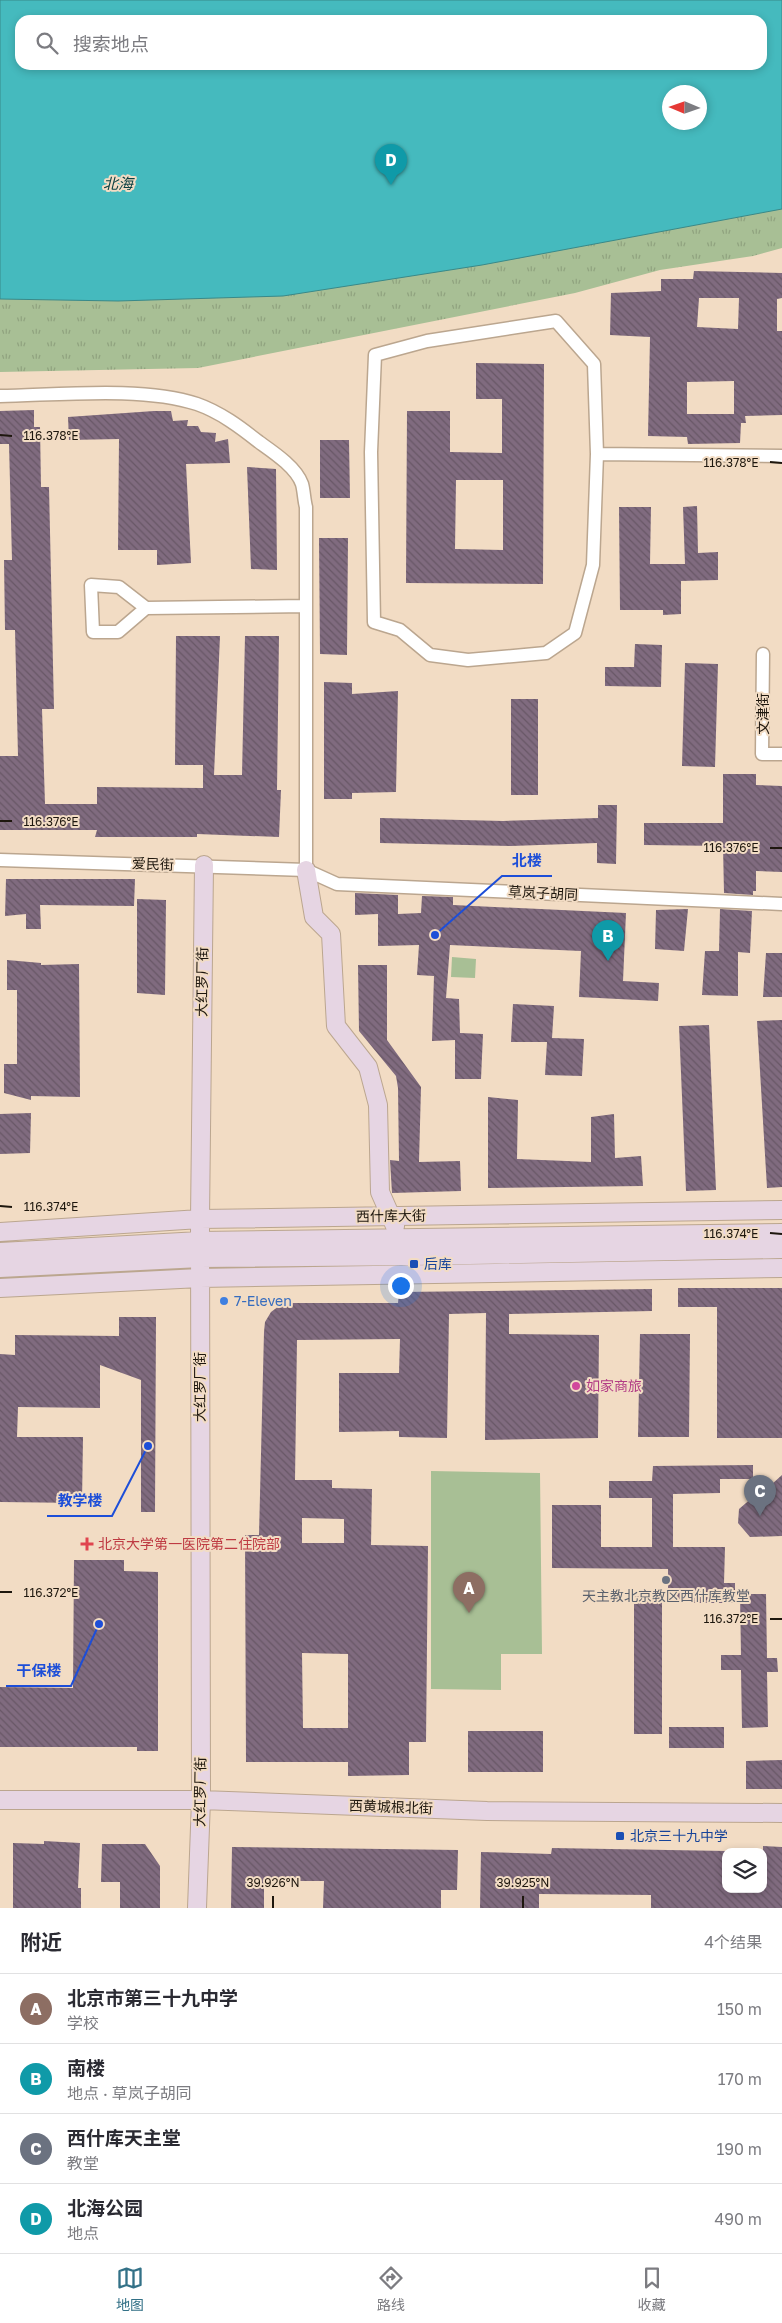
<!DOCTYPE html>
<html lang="zh">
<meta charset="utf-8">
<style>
body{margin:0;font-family:"Golos Text","Noto Sans SC",sans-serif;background:#f2f2f3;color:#2b2b33}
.controls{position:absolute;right:15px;bottom:15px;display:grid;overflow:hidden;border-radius:10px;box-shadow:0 2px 8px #0003}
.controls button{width:45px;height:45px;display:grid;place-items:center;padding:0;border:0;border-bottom:1px solid #e1e1e2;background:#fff;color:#2b2b33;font:25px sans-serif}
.compass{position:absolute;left:662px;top:85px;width:45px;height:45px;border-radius:50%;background:#fff;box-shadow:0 2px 8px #0003;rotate:272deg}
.you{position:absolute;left:400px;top:1285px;width:18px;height:18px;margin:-12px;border:4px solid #fff;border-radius:50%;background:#1a73e8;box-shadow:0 0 0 8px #1a73e833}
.badge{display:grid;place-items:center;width:32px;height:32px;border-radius:50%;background:#337187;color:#fff;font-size:16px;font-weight:700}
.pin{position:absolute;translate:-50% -41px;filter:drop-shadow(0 1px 2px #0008)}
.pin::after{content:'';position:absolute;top:26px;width:18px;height:15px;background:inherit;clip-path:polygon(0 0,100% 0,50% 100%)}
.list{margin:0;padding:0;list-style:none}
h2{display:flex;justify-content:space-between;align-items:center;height:65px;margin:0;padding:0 20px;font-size:21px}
h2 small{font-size:16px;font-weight:400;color:#7c7c81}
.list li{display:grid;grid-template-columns:32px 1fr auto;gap:15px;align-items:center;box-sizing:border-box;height:70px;padding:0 20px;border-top:1px solid #e1e1e2}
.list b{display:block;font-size:19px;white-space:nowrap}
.list p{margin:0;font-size:16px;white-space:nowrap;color:#7c7c81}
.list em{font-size:16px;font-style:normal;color:#7c7c81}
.icon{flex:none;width:28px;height:28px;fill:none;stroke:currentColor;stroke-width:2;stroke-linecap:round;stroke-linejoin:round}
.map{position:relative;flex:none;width:782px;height:1908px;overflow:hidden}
.search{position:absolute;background:#fff;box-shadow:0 2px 8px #0003;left:15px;right:15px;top:15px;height:55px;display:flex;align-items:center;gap:12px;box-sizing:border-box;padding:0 18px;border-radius:15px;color:#7c7c81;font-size:19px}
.sheet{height:345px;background:#fff}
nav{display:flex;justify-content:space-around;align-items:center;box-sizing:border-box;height:70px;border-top:1px solid #e1e1e2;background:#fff;font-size:14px;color:#7c7c81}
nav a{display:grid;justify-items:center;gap:2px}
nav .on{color:#337187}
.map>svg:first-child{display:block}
</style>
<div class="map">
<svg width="782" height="1908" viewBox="0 0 782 1908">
<defs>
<pattern id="grass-tufts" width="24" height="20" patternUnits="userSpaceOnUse" patternTransform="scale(1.25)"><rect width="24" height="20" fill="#a8bf95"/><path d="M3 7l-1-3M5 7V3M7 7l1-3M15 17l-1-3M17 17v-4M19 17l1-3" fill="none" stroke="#90a37f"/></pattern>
<pattern id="building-back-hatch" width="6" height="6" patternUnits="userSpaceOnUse" patternTransform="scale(1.25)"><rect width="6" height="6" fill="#806b7f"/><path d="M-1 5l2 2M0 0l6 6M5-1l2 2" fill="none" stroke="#685766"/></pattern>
</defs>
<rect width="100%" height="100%" fill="#f2dcc4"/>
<path fill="url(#grass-tufts)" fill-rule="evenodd" d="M 0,0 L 782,0 L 782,248 L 753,256 L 660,270 L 575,293 L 198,368 L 0,372 ZM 20,20 L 762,20 L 762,65 L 20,65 ZM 670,92 L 700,92 L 700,122 L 670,122 Z"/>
<path fill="#a8bf95" d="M 452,957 L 476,959 L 475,978 L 451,977 Z
M 431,1471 L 540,1473 L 542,1654 L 501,1654 L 501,1690 L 431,1689 Z"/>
<path fill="#45babe" stroke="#398989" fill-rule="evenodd" d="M 0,0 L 782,0 L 782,209 L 482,265 L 283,296 L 118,301 L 0,299 ZM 20,20 L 762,20 L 762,65 L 20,65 ZM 670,92 L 700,92 L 700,122 L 670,122 Z"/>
<path fill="url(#building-back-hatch)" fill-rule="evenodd" d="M 694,271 L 782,273 L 782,298 L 777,299 L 777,331 L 782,331 L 782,415 L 745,416 L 746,423 L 741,423 L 740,443 L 688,444 L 687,437 L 648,436 L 650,337 L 610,335 L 611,293 L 661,291 L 661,279 L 693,279 ZM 699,298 L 739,298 L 738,329 L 697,327 ZM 734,381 L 734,414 L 687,414 L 687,382 Z
M 476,363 L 544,364 L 543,584 L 406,583 L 407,411 L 450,411 L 450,452 L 502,453 L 502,399 L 476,399 ZM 456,480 L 503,480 L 503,550 L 455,549 Z
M 34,410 L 34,427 L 40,427 L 41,487 L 49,487 L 54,709 L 42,709 L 45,804 L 97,804 L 97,787 L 203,788 L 203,765 L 175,765 L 176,636 L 220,636 L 214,775 L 242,775 L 245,636 L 279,636 L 277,790 L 281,790 L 279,837 L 197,834 L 197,837 L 95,837 L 97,830 L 0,830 L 0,756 L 18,756 L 15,630 L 5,630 L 4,560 L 12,560 L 9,444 L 0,444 L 0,411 Z
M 154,411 L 171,411 L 173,421 L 188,420 L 187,426 L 198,426 L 201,432 L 216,433 L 215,442 L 228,439 L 230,463 L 186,464 L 191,563 L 157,565 L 157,550 L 118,550 L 119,439 L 69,440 L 68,417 Z
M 320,440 L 349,440 L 350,498 L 320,498 Z
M 247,467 L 276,469 L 277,570 L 251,569 Z
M 697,506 L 698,553 L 718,552 L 718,580 L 681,581 L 681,614 L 663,615 L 663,610 L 620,610 L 619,507 L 651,507 L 650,564 L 685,564 L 683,507 Z
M 319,538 L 348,538 L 347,655 L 320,654 Z
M 635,644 L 662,645 L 661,687 L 605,686 L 605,667 L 634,667 Z
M 685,663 L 718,664 L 715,767 L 682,766 Z
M 324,682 L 352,683 L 352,694 L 398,691 L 396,792 L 352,793 L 352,799 L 324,799 Z
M 511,699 L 538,699 L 538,795 L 511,795 Z
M 723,774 L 756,774 L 756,785 L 782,786 L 782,872 L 756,871 L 756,891 L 753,891 L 753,895 L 724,893 L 723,846 L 644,845 L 644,823 L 723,823 Z
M 598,805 L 617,805 L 616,864 L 597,863 L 597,843 L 511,846 L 380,843 L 380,818 L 503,821 L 598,818 Z
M 6,879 L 135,879 L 134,906 L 40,905 L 41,929 L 26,929 L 26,914 L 5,916 Z
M 355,893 L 398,895 L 398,914 L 421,913 L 422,896 L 453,897 L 453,905 L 626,913 L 623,981 L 659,983 L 658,1001 L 579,997 L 581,951 L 450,945 L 446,998 L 459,999 L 460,1033 L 483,1034 L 481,1079 L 455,1079 L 455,1040 L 432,1041 L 434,976 L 417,975 L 419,945 L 378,946 L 378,914 L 355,915 Z
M 137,899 L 166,900 L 165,995 L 137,993 Z
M 688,909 L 684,951 L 655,949 L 656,910 Z
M 720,909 L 752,911 L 750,953 L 738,952 L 738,996 L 702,995 L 705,951 L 719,951 Z
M 766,953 L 782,953 L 782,997 L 763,997 Z
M 7,960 L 41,963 L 41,965 L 79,964 L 80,1097 L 31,1096 L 31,1100 L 4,1093 L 4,1064 L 17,1064 L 17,990 L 7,990 Z
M 358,965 L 387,965 L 387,1040 L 421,1087 L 419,1162 L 460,1161 L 461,1191 L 392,1193 L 390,1160 L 399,1161 L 398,1088 L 396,1076 L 359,1031 Z
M 513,1004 L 554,1006 L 552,1038 L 584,1039 L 582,1076 L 545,1075 L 547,1042 L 511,1042 Z
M 782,1020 L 782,1187 L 767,1188 L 757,1021 Z
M 709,1025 L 716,1190 L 686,1191 L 679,1026 Z
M 488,1097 L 518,1100 L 517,1159 L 591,1162 L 591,1117 L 614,1114 L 615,1158 L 641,1156 L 643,1186 L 488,1188 Z
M 31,1113 L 30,1153 L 0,1154 L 0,1114 Z
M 678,1288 L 782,1288 L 782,1438 L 717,1438 L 717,1307 L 678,1307 Z
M 652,1289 L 652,1311 L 509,1314 L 509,1334 L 599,1335 L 598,1438 L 485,1440 L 486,1313 L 449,1314 L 447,1438 L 399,1437 L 399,1431 L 339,1432 L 339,1373 L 399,1373 L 400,1339 L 297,1340 L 295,1480 L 332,1480 L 332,1488 L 372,1489 L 371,1545 L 428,1546 L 426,1742 L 409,1742 L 409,1775 L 348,1776 L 348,1762 L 246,1762 L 245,1535 L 259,1535 L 264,1332 L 265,1322 L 271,1312 L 279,1306 L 289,1303 L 398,1303 L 399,1292 ZM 302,1518 L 344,1519 L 344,1543 L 302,1543 ZM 302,1653 L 348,1654 L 348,1728 L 303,1728 Z
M 119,1317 L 156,1317 L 155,1512 L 141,1512 L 141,1380 L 100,1365 L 100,1408 L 18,1407 L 17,1437 L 83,1437 L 82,1503 L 0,1502 L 0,1354 L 15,1355 L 15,1335 L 119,1336 Z
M 640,1334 L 690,1334 L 689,1437 L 638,1437 Z
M 753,1465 L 753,1479 L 720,1479 L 720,1493 L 673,1494 L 673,1547 L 725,1547 L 724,1583 L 735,1583 L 735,1603 L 668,1603 L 668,1569 L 552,1568 L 552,1505 L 601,1505 L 601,1547 L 652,1547 L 652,1498 L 609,1498 L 609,1481 L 652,1481 L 653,1466 Z
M 782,1475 L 782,1536 L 750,1537 L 738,1523 L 739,1509 L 753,1497 L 753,1501 Z
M 74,1560 L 124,1560 L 124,1571 L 158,1572 L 158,1751 L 137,1751 L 137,1747 L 0,1747 L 0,1687 L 73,1688 Z
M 740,1594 L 766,1594 L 767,1658 L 777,1658 L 778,1672 L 767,1672 L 768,1727 L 742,1728 L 741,1670 L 721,1670 L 721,1655 L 741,1655 Z
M 634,1596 L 662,1596 L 662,1734 L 634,1734 Z
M 669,1727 L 724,1727 L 724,1748 L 669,1748 Z
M 468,1731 L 543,1731 L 543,1772 L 468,1772 Z
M 782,1760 L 782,1789 L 746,1789 L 746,1761 Z
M 44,1841 L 80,1843 L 78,1888 L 81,1888 L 81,1908 L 13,1908 L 13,1843 L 44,1844 Z
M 102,1844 L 145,1844 L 160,1866 L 160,1908 L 120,1908 L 120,1882 L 101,1882 Z
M 763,1846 L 782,1847 L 782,1908 L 651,1908 L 651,1895 L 539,1894 L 539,1908 L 480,1908 L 481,1852 L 551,1854 L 552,1848 L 726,1851 L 726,1889 L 763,1889 Z
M 232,1847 L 458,1850 L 457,1890 L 441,1890 L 441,1908 L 323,1908 L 324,1881 L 264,1881 L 264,1908 L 231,1908 Z"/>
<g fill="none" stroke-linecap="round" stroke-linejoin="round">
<defs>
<path id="street" d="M 0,396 C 58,395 143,386 197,404 C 220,412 240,427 259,442 C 273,452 296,467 302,484 C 304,491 304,500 306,507 L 306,870
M 597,454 L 593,565 L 575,633 L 546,653 L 468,660 L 430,655 L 400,630 L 374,622 L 371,452 L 375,355 L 427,341 L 556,321 L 594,364 L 597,454 L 782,456
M 146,608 L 118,632 L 93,632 L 91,585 L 119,587 L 146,608 L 306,606
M 763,654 L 762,754 L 782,754
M 0,860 L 306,870 L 337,884 L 782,904"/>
<path id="secondary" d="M 306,870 L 314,917 L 331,934 L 336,1026 L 368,1067 L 378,1105 L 380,1192 L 395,1226
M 0,1232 L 200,1219 L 782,1210
M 0,1252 L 200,1241 L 782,1233
M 0,1268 L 200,1258 L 414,1256 L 782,1249
M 0,1288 L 200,1278 L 782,1268
M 0,1800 L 201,1800 L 487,1811 L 782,1813
M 197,1908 L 201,1800 L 200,1219 L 204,865"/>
</defs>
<use href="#street" stroke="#bba68f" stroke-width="15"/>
<use href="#secondary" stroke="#bba68f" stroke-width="20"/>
<use href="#street" stroke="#fff" stroke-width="12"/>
<use href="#secondary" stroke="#e6d5e3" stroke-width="18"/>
</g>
<path fill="none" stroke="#1e170e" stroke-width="2" d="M 0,435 L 12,436M 770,462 L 782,463M 0,821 L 12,821M 770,848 L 782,848M 0,1206 L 12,1207M 770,1233 L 782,1234M 0,1592 L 12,1592M 770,1619 L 782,1619M 273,1908 L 273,1896M 523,1908 L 523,1896"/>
<g fill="#1a4fb4" stroke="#f2dcc4" stroke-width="2">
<rect x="409" y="1259" width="10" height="10" rx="2.5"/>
<rect x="615" y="1831" width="10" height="10" rx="2.5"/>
</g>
<circle fill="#3f7fe0" stroke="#f2dcc4" stroke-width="2" cx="224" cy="1301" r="5"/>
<circle fill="#d1479c" stroke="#f2dcc4" stroke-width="2" cx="576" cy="1386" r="5"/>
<path fill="#e0444e" stroke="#f2dcc4" stroke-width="2" d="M84.5 1536.5h5v5h5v5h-5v5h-5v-5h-5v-5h5z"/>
<circle fill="#6b7280" stroke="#f2dcc4" stroke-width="2" cx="666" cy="1580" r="5"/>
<g text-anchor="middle" stroke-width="4" stroke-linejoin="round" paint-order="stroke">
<g font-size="14" fill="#1e170e" stroke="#f2dcc4">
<text transform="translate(763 714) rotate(-90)" y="5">文津街</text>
<text transform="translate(153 864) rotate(2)" y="5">爱民街</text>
<text transform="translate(543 893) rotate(3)" y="5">草岚子胡同</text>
<text transform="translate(202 982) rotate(-89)" y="5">大红罗厂街</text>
<text transform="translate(391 1216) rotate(-1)" y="5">西什库大街</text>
<text transform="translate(200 1387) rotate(-90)" y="5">大红罗厂街</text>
<text transform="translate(200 1792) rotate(-89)" y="5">大红罗厂街</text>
<text transform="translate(391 1807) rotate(2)" y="5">西黄城根北街</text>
</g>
<g font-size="14" fill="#164399" stroke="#f2dcc4" text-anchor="start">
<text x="424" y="1269">后库</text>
<text x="630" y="1841">北京三十九中学</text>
</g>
<g font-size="14" fill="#366cbe" stroke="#f2dcc4" text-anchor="start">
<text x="234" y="1306">7-Eleven</text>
</g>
<g font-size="14" fill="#b23c85" stroke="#f2dcc4" text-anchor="start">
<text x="586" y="1391">如家商旅</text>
</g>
<g font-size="14" fill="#be3a42" stroke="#f2dcc4" text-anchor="start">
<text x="98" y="1549">北京大学第一医院第二住院部</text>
</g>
<g font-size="14" fill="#5b616d" stroke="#f2dcc4">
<text x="666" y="1601">天主教北京教区西什库教堂</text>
</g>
<g font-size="15" font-style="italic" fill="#0b4143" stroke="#f2dcc4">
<text x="118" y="189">北海</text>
</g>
</g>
<g font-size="12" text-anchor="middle" fill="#1e170e" stroke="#f2dcc4" stroke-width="4" stroke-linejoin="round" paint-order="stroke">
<text x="51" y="440">116.378°E</text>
<text x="731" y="467">116.378°E</text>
<text x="51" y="826">116.376°E</text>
<text x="731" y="852">116.376°E</text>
<text x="51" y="1211">116.374°E</text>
<text x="731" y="1238">116.374°E</text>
<text x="51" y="1597">116.372°E</text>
<text x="731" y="1623">116.372°E</text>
<text x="273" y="1887">39.926°N</text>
<text x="523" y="1887">39.925°N</text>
</g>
<path fill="none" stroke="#1d4ed8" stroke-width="2" d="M435 935L502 876H552M148 1446L112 1516H47M99 1624L71 1686H6"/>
<g fill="#1d4ed8" stroke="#f2dcc4" stroke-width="2">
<circle cx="435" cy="935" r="5"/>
<circle cx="148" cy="1446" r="5"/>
<circle cx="99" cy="1624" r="5"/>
</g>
<g font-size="15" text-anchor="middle" font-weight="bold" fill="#1d4ed8" stroke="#f2dcc4" stroke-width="4" stroke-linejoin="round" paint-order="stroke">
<text x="527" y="866">北楼</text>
<text x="80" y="1506">教学楼</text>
<text x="39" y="1676">干保楼</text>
</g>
</svg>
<div class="controls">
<button><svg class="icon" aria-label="layers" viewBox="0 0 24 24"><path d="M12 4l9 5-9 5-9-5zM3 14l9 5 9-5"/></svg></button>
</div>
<svg class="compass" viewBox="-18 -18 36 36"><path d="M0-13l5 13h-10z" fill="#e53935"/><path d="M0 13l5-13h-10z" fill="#7c7c81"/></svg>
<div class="you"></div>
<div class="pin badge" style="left:469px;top:1613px;background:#8d6e63">A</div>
<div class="pin badge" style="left:608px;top:961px;background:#0f9aa8">B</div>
<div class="pin badge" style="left:760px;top:1516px;background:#6b7280">C</div>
<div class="pin badge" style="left:391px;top:185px;background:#0f9aa8">D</div>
<div class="search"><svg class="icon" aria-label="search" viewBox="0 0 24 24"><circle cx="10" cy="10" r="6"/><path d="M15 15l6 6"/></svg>搜索地点</div>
</div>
<section class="sheet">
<h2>附近<small>4个结果</small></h2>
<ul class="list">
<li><span class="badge" style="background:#8d6e63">A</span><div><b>北京市第三十九中学</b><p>学校</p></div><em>150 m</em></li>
<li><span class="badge" style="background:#0f9aa8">B</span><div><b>南楼</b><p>地点 · 草岚子胡同</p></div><em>170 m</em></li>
<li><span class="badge" style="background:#6b7280">C</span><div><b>西什库天主堂</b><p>教堂</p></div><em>190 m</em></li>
<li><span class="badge" style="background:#0f9aa8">D</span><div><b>北海公园</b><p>地点</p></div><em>490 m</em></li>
</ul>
</section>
<nav>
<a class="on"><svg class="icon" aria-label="map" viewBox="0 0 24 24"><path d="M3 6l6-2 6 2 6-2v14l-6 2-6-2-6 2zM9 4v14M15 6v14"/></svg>地图</a>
<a><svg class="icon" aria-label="directions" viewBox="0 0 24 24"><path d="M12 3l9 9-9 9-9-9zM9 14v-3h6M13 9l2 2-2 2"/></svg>路线</a>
<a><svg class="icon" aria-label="saved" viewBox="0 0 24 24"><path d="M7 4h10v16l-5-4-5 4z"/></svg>收藏</a>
</nav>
